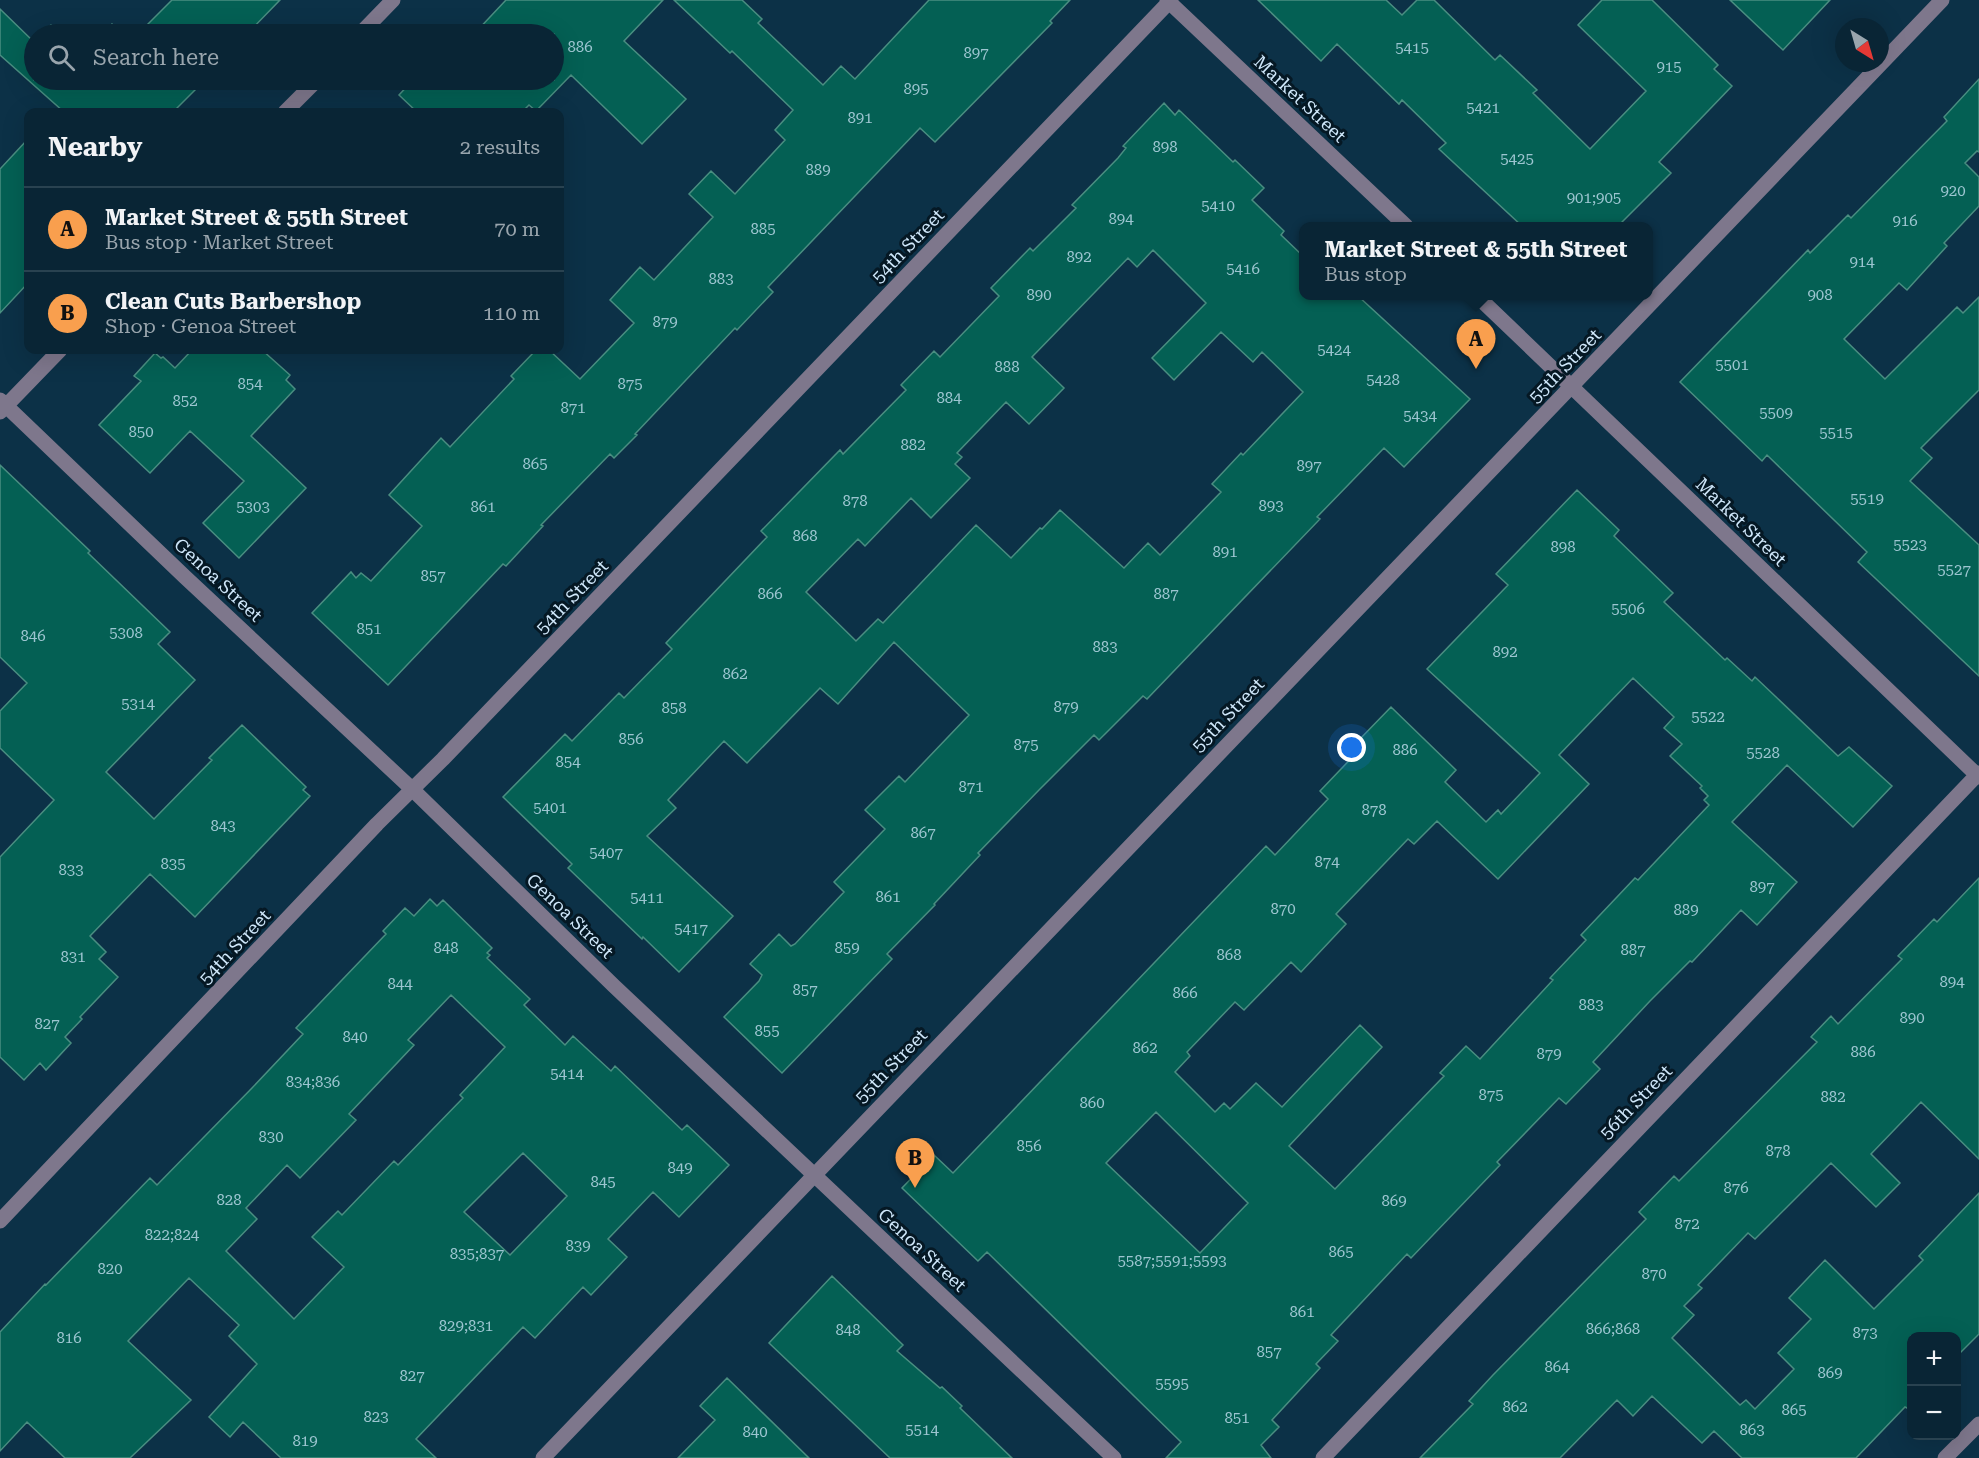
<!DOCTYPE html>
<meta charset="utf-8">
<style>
body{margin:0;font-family:"Roboto Serif",serif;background:#173141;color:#f1f3f6}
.controls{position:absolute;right:18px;bottom:18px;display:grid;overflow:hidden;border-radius:12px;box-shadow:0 6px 24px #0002}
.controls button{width:54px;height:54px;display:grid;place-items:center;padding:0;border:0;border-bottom:2px solid #294250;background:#092535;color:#f1f3f6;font:30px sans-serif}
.compass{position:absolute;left:1835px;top:18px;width:54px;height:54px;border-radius:50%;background:#092535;box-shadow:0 6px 24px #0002;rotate:143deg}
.you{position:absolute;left:1352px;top:748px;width:21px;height:21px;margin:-15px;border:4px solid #fff;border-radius:50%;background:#1a73e8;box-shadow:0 0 0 9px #1a73e833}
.badge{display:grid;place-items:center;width:39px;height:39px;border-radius:50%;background:#f99f4e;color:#111;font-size:20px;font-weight:700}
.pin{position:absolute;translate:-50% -50px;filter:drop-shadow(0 2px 3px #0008)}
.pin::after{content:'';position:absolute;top:32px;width:21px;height:18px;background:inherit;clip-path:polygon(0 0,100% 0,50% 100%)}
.popup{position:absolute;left:1299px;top:222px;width:354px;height:78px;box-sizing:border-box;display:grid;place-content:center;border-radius:12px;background:#092535;filter:drop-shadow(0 2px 4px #0005);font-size:20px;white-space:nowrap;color:#99a5ad}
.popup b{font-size:22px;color:#f1f3f6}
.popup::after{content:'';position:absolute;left:50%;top:100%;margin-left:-12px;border:12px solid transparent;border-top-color:#092535}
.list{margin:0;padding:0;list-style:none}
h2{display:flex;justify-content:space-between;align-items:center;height:78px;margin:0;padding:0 24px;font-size:26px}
h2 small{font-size:20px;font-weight:400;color:#99a5ad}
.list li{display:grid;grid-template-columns:39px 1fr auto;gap:18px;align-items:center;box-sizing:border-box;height:84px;padding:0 24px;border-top:2px solid #294250}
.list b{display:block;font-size:22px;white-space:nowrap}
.list p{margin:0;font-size:20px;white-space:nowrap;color:#99a5ad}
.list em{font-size:20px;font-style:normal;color:#99a5ad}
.icon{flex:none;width:33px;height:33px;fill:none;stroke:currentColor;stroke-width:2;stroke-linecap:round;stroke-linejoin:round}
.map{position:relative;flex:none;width:1979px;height:1458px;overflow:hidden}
.search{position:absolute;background:#092535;box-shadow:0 6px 24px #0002;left:24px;top:24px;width:540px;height:66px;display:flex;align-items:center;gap:15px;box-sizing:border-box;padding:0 21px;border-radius:33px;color:#99a5ad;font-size:22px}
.panel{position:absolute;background:#092535;box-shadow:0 6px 24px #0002;left:24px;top:108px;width:540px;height:246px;border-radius:12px}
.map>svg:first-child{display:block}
</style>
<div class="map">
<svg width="1979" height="1458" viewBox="0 0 1979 1458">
<rect width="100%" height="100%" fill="#0c3147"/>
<path fill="#046054" stroke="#4a8e81" stroke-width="1.5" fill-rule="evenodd" d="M 172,0 L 280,0 L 247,34 L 138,34 Z
M 506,0 L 663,0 L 624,41 L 686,99 L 642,144 L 571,75 L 536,111 L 529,105 L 522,112 L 417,112 L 399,95 L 413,80 L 554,80 L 554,34 L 474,34 Z
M 674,0 L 742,0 L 762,19 L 758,23 L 823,85 L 841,66 L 855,79 L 929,0 L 1070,0 L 1050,21 L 1052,23 L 935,142 L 920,128 L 768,287 L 773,292 L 737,330 L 735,328 L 635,434 L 637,435 L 614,458 L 610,454 L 541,525 L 543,526 L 506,566 L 503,564 L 388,685 L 312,613 L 351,572 L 356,578 L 361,573 L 371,581 L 422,526 L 389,495 L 441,438 L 450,447 L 514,379 L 511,376 L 536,350 L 549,350 L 580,379 L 634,323 L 610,300 L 640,267 L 654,280 L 713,217 L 689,194 L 711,171 L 735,194 L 785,140 L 775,130 L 793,110 L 732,51 L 730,53 Z
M 1258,0 L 1386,0 L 1402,15 L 1417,0 L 1434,0 L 1495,60 L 1500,55 L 1537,90 L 1533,93 L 1590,149 L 1646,91 L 1578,25 L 1602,0 L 1652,0 L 1718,65 L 1714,69 L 1732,86 L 1659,162 L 1671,173 L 1618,226 L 1522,226 L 1439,149 L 1446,143 L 1402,100 L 1399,104 L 1337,44 L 1321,61 Z
M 1730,0 L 1830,0 L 1783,50 Z
M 0,9 L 34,42 L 34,80 L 205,80 L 173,112 L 64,112 L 0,55 Z
M 112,24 L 124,34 L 102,34 Z
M 51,25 L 61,34 L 42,34 Z
M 1979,79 L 1979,152 L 1977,151 L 1965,163 L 1979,177 L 1979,206 L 1944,243 L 1947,246 L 1907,290 L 1899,283 L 1844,339 L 1885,379 L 1957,307 L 1963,313 L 1979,297 L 1979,390 L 1921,448 L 1932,458 L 1910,481 L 1979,545 L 1979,676 L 1858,562 L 1867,552 L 1767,455 L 1762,461 L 1680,382 L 1808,250 L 1810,253 L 1848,215 L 1851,218 L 1947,121 L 1944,117 Z
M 1164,103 L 1175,115 L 1179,110 L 1233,162 L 1235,160 L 1264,188 L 1252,200 L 1284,231 L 1281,235 L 1304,257 L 1304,296 L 1358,296 L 1470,399 L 1404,467 L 1384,448 L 1317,517 L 1320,519 L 1147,699 L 1143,696 L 1099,740 L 1094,735 L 1039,790 L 978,853 L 980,855 L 934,904 L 935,905 L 887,954 L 892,959 L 782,1073 L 724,1017 L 759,981 L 762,975 L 750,964 L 779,934 L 791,946 L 795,944 L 844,892 L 834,882 L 885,829 L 865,810 L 899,776 L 905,782 L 969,715 L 894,642 L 838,704 L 820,688 L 747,763 L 724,741 L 668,800 L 676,808 L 647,836 L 733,916 L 679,972 L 643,937 L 642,939 L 568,868 L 572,864 L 503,797 L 565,734 L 572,741 L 619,693 L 624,698 L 672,649 L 666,643 L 767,537 L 761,531 L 840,450 L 843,454 L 906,390 L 901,385 L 934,351 L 940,357 L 999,296 L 991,288 L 1030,248 L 1033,251 L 1076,208 L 1072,205 L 1118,158 L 1126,148 L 1123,146 ZM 1153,250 L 1206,303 L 1152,358 L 1174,380 L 1221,332 L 1253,362 L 1262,352 L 1303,392 L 1243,455 L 1241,453 L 1212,484 L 1221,492 L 1160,555 L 1148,543 L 1124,568 L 1060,510 L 1042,529 L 1040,528 L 1011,558 L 976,525 L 883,623 L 878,619 L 856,641 L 806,592 L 858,539 L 865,546 L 911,498 L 931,518 L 970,478 L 955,464 L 962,457 L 957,453 L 1006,402 L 1029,424 L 1064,388 L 1032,357 L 1128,258 L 1137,267 Z
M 28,139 L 28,283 L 0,313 L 0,169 Z
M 192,350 L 262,350 L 290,375 L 286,380 L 295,389 L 251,436 L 306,488 L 239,558 L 203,523 L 244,481 L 190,431 L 150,473 L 99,425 L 141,381 L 134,376 L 155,353 L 161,358 L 163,357 L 175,368 Z
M 0,465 L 90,551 L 88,553 L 170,632 L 158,644 L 195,680 L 106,772 L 154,819 L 212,760 L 209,758 L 242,725 L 306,787 L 303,790 L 310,796 L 195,917 L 150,874 L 90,936 L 106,952 L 99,959 L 118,977 L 80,1017 L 82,1019 L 65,1037 L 71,1043 L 46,1070 L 40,1063 L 24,1080 L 0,1057 L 0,857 L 54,800 L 0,748 L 0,711 L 27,683 L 0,657 Z
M 1577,490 L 1619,530 L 1614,536 L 1673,593 L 1664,602 L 1725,660 L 1727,658 L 1752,681 L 1755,677 L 1838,756 L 1849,747 L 1892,786 L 1853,827 L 1787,765 L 1732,822 L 1797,882 L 1757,925 L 1741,910 L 1692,962 L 1690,961 L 1650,1001 L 1593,1062 L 1600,1069 L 1566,1104 L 1559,1098 L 1497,1162 L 1500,1165 L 1411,1258 L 1407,1254 L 1331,1335 L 1338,1341 L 1316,1364 L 1320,1368 L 1272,1420 L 1279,1427 L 1261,1445 L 1271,1458 L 1166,1458 L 1181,1442 L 987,1252 L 978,1261 L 902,1188 L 934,1155 L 953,1173 L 1266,846 L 1275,855 L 1328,799 L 1320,791 L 1363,746 L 1358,741 L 1391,707 L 1456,770 L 1445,782 L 1486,822 L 1498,810 L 1501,814 L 1540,773 L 1427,669 L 1508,585 L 1496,574 ZM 1633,678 L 1674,717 L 1664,728 L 1682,744 L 1670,756 L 1702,786 L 1700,788 L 1708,796 L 1704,800 L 1709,805 L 1638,880 L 1635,878 L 1581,935 L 1586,940 L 1550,978 L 1553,980 L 1480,1059 L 1466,1046 L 1440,1073 L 1444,1076 L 1335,1189 L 1289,1146 L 1382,1047 L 1360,1025 L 1282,1107 L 1256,1083 L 1230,1109 L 1224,1103 L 1215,1112 L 1175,1072 L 1190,1056 L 1187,1052 L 1235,1002 L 1244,1010 L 1291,962 L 1301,972 L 1346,924 L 1336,914 L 1408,839 L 1414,844 L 1437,821 L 1498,879 L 1589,784 L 1559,755 ZM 1156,1112 L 1248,1203 L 1200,1253 L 1106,1163 Z
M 1979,878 L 1979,1159 L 1921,1102 L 1871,1154 L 1900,1183 L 1876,1207 L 1831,1163 L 1755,1239 L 1748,1233 L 1698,1285 L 1702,1288 L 1684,1306 L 1694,1315 L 1672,1338 L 1740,1405 L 1746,1400 L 1755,1409 L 1794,1369 L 1778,1353 L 1811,1319 L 1789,1298 L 1825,1260 L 1874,1309 L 1923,1260 L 1919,1256 L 1979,1193 L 1979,1334 L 1956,1357 L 1956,1336 L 1911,1336 L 1911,1403 L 1907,1408 L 1905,1407 L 1856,1458 L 1742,1458 L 1714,1431 L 1702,1443 L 1652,1396 L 1633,1416 L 1617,1400 L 1560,1458 L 1420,1458 L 1473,1404 L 1469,1401 L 1493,1375 L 1646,1219 L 1639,1212 L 1674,1176 L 1679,1181 L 1817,1042 L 1811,1037 L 1831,1016 L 1838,1024 L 1902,959 L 1898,956 L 1934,919 L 1937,922 Z
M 430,899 L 437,906 L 443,900 L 492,948 L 487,953 L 490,955 L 487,958 L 530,999 L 524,1005 L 565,1045 L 573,1036 L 611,1071 L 615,1066 L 682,1130 L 687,1125 L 729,1165 L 679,1217 L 653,1192 L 608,1239 L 627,1257 L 591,1295 L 583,1287 L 535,1338 L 523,1327 L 416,1439 L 436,1458 L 281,1458 L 243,1422 L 230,1437 L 209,1417 L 257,1364 L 229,1336 L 239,1325 L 189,1278 L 128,1341 L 191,1400 L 130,1458 L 65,1458 L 27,1422 L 0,1451 L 0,1332 L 45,1284 L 46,1285 L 150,1178 L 157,1185 L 252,1088 L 303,1034 L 296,1028 L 386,934 L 383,931 L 405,908 L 414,916 ZM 451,995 L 505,1047 L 460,1095 L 463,1098 L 398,1165 L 394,1161 L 342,1215 L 338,1211 L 312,1237 L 344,1267 L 294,1319 L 226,1251 L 257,1219 L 246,1208 L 287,1165 L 300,1178 L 356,1120 L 349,1114 L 414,1045 L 408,1040 ZM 523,1153 L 567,1196 L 510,1255 L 464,1212 Z
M 832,1276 L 903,1345 L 897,1351 L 940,1388 L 942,1387 L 962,1406 L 960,1408 L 1012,1458 L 890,1458 L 769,1343 Z
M 727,1378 L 809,1458 L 678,1458 L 715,1420 L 700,1406 Z"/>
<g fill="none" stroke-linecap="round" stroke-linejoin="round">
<path stroke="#7e778c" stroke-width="15" d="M 1167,0 L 1406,226
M 360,34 L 393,0
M 285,112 L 317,80
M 1477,296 L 1979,777
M 0,400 L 185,577 L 412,789 L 614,986 L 1114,1458
M 0,412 L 60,350
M 0,1221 L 377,824 L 443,759 L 1171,0
M 543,1458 L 1942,0
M 1323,1458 L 1979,773
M 1945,1458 L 1979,1424"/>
</g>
<g text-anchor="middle" stroke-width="6" stroke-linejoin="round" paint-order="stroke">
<g font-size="15" fill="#9cc5d0">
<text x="580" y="52">886</text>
<text x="1412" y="53">5415</text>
<text x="976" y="58">897</text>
<text x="1669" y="72">915</text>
<text x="916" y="94">895</text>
<text x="1483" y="113">5421</text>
<text x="860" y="123">891</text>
<text x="1165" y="152">898</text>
<text x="1517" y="164">5425</text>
<text x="818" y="175">889</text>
<text x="1953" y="196">920</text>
<text x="1594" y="203">901;905</text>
<text x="1218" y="211">5410</text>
<text x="1121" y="224">894</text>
<text x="1905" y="226">916</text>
<text x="763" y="234">885</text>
<text x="1079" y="262">892</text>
<text x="1862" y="267">914</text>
<text x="1243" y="274">5416</text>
<text x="721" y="284">883</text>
<text x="1039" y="300">890</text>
<text x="1820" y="300">908</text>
<text x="665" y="327">879</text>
<text x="1334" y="355">5424</text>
<text x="1732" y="370">5501</text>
<text x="1007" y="372">888</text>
<text x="1383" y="385">5428</text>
<text x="250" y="389">854</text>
<text x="630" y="389">875</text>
<text x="949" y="403">884</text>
<text x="185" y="406">852</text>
<text x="573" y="413">871</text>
<text x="1776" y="418">5509</text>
<text x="1420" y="421">5434</text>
<text x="141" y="437">850</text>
<text x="1836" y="438">5515</text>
<text x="913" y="450">882</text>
<text x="535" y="469">865</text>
<text x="1309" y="471">897</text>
<text x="1867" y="504">5519</text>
<text x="855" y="506">878</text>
<text x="1271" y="511">893</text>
<text x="253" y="512">5303</text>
<text x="483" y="512">861</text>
<text x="805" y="541">868</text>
<text x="1910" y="550">5523</text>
<text x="1563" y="552">898</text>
<text x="1225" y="557">891</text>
<text x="1954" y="575">5527</text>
<text x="433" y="581">857</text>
<text x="770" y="599">866</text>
<text x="1166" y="599">887</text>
<text x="1628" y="614">5506</text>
<text x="369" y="634">851</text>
<text x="126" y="638">5308</text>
<text x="33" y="641">846</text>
<text x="1105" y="652">883</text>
<text x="1505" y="657">892</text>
<text x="735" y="679">862</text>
<text x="138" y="709">5314</text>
<text x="1066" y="712">879</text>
<text x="674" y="713">858</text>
<text x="1708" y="722">5522</text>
<text x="631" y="744">856</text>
<text x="1026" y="750">875</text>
<text x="1405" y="755">886</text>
<text x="1763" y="758">5528</text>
<text x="568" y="767">854</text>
<text x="971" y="792">871</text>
<text x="550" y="813">5401</text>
<text x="1374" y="815">878</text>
<text x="223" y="831">843</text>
<text x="923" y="838">867</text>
<text x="606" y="858">5407</text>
<text x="1327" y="867">874</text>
<text x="173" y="869">835</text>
<text x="71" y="875">833</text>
<text x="1762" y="892">897</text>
<text x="888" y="902">861</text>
<text x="647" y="903">5411</text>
<text x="1283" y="914">870</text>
<text x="1686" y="915">889</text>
<text x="691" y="934">5417</text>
<text x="446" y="953">848</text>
<text x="847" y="953">859</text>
<text x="1633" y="955">887</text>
<text x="1229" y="960">868</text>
<text x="73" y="962">831</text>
<text x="1952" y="987">894</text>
<text x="400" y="989">844</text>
<text x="805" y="995">857</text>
<text x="1185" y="998">866</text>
<text x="1591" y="1010">883</text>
<text x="1912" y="1023">890</text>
<text x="47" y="1029">827</text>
<text x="767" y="1036">855</text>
<text x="355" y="1042">840</text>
<text x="1145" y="1053">862</text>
<text x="1863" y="1057">886</text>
<text x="1549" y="1059">879</text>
<text x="567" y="1079">5414</text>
<text x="313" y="1087">834;836</text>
<text x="1491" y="1100">875</text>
<text x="1833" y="1102">882</text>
<text x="1092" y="1108">860</text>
<text x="271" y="1142">830</text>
<text x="1029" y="1151">856</text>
<text x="1778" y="1156">878</text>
<text x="680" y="1173">849</text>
<text x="603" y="1187">845</text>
<text x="1736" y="1193">876</text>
<text x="229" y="1205">828</text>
<text x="1394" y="1206">869</text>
<text x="1687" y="1229">872</text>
<text x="172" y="1240">822;824</text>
<text x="578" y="1251">839</text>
<text x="1341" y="1257">865</text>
<text x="477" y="1259">835;837</text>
<text x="1172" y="1266">5587;5591;5593</text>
<text x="110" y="1274">820</text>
<text x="1654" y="1279">870</text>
<text x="1302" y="1317">861</text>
<text x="466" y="1331">829;831</text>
<text x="1613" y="1334">866;868</text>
<text x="848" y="1335">848</text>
<text x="1865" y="1338">873</text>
<text x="69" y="1343">816</text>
<text x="1269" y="1357">857</text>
<text x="1557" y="1372">864</text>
<text x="1830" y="1378">869</text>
<text x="412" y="1381">827</text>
<text x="1172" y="1389">5595</text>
<text x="1515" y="1412">862</text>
<text x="1794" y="1415">865</text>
<text x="376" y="1422">823</text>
<text x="1237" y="1423">851</text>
<text x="922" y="1435">5514</text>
<text x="1752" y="1435">863</text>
<text x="755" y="1437">840</text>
<text x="305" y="1446">819</text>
</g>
<g font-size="18" fill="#cfe7fa" stroke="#051824">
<text transform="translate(1300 99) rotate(43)" y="6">Market Street</text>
<text transform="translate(908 246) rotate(-46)" y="6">54th Street</text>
<text transform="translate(1565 366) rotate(-46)" y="6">55th Street</text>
<text transform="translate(1741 522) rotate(44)" y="6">Market Street</text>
<text transform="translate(218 580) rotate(43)" y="6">Genoa Street</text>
<text transform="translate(572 597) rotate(-46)" y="6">54th Street</text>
<text transform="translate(1228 715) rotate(-46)" y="6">55th Street</text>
<text transform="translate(570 916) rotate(44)" y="6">Genoa Street</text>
<text transform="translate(235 947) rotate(-47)" y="6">54th Street</text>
<text transform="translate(891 1066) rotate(-46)" y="6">55th Street</text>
<text transform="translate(1636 1102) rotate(-46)" y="6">56th Street</text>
<text transform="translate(922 1250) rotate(43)" y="6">Genoa Street</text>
</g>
</g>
</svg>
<div class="controls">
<button>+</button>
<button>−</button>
</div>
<svg class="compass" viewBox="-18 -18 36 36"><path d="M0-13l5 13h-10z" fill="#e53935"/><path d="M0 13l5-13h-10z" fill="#99a5ad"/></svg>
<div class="you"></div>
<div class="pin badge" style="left:1476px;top:369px">A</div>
<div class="popup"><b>Market Street &amp; 55th Street</b>Bus stop</div>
<div class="pin badge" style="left:915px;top:1188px">B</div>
<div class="search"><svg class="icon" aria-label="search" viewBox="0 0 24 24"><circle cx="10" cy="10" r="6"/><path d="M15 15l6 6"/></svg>Search here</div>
<section class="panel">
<h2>Nearby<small>2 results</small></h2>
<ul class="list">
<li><span class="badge">A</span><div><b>Market Street &amp; 55th Street</b><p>Bus stop · Market Street</p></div><em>70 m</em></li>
<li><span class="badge">B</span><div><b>Clean Cuts Barbershop</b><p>Shop · Genoa Street</p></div><em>110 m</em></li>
</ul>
</section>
</div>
